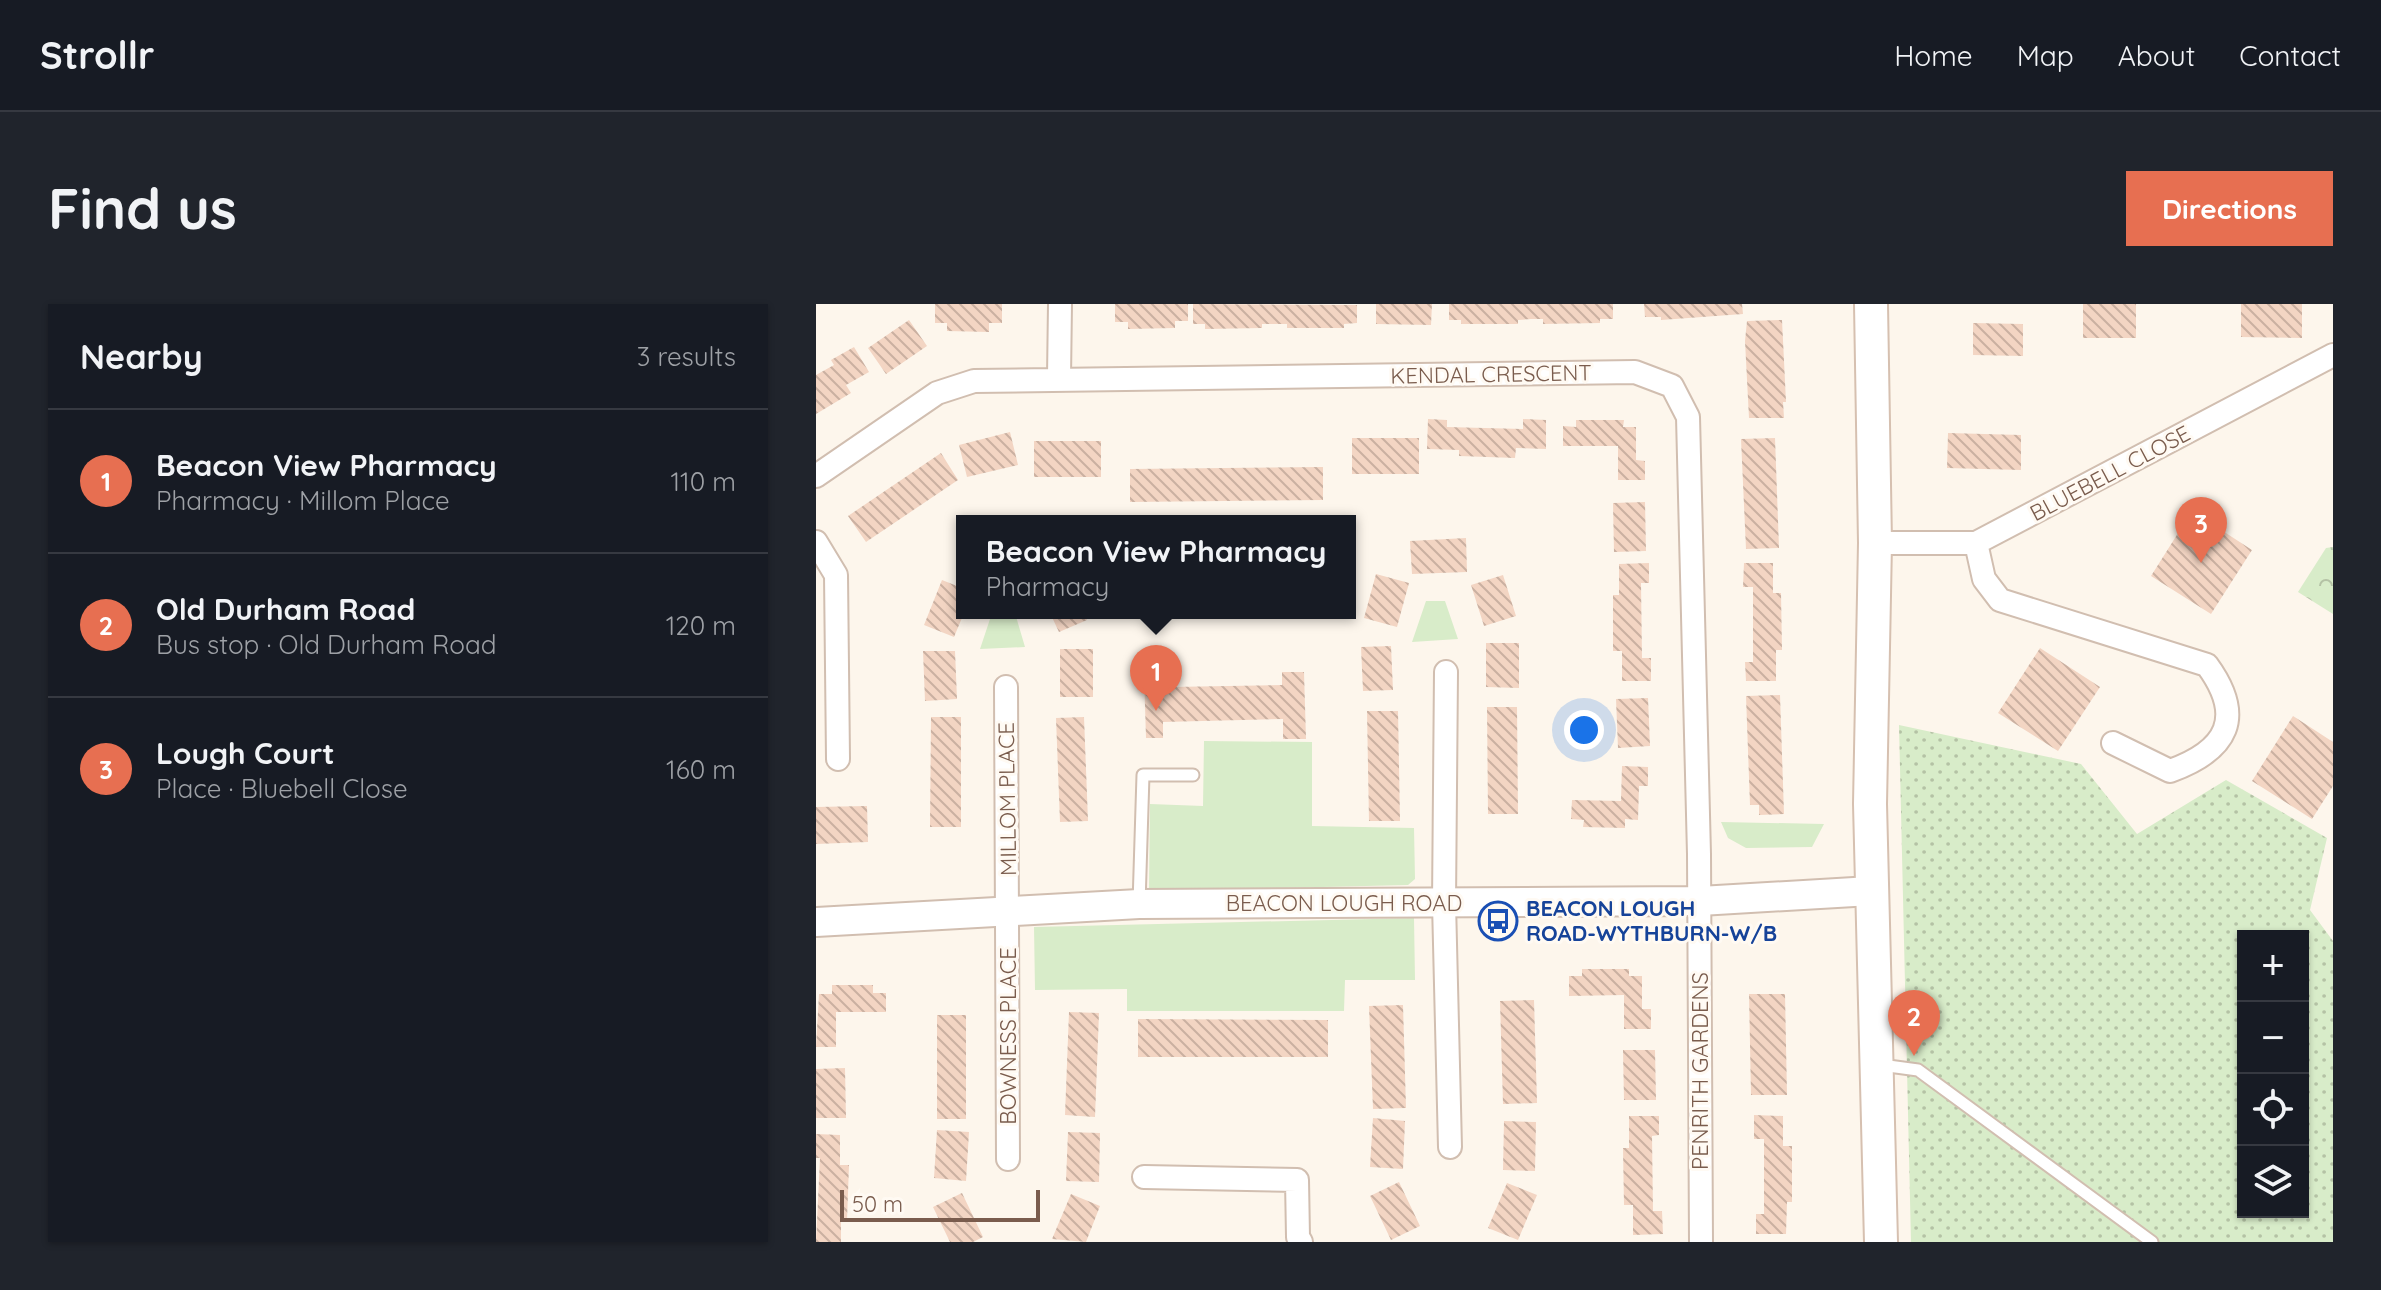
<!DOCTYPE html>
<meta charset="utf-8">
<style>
body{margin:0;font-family:Quicksand,sans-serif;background:#20242c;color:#f1f3f6}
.controls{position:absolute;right:24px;bottom:24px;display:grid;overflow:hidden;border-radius:0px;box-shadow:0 2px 6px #0004}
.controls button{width:72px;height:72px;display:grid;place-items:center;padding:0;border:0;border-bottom:2px solid #363941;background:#171b24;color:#f1f3f6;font:40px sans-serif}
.scale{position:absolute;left:24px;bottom:20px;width:200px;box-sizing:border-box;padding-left:8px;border:4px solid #7a5c4d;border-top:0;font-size:22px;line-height:28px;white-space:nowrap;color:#7a5c4d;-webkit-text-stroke:6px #fffaf3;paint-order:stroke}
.you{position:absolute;left:768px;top:426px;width:28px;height:28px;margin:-20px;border:6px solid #fff;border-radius:50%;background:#1a73e8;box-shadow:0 0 0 12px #1a73e833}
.badge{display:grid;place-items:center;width:52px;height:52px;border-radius:50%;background:#e76f51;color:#fff;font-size:26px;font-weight:700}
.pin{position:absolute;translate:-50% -66px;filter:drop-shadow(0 2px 4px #0008)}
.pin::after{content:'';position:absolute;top:42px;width:28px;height:24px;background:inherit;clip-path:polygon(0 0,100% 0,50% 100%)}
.popup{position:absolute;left:140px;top:211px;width:400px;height:104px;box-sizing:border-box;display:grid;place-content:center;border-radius:0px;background:#171b24;filter:drop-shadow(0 2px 6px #0005);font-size:26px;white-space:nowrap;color:#9ea1a6}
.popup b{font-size:30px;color:#f1f3f6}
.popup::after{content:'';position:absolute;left:50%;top:100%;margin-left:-16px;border:16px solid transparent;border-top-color:#171b24}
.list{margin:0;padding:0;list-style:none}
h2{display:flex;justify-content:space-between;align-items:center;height:104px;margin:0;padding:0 32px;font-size:34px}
h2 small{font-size:26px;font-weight:400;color:#9ea1a6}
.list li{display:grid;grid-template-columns:52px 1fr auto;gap:24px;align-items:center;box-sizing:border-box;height:144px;padding:0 32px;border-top:2px solid #363941}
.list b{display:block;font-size:30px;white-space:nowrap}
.list p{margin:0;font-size:26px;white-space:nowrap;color:#9ea1a6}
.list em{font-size:26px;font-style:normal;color:#9ea1a6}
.icon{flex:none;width:44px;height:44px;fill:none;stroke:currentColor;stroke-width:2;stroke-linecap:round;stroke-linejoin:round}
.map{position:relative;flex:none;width:1517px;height:938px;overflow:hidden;border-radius:0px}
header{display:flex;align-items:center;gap:48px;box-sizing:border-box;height:112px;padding:0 40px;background:#171b24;border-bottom:2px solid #363941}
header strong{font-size:38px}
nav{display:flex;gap:44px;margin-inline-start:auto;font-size:28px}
.intro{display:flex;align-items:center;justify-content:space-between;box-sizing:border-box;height:192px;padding:0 48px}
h1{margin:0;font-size:56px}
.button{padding:20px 36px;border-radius:0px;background:#e76f51;color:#fff;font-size:28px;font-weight:700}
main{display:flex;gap:48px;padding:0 48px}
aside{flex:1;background:#171b24;border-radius:0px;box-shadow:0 2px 6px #0004}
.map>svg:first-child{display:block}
</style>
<header>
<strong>Strollr</strong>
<nav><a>Home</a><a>Map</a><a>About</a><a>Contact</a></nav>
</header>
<div class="intro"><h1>Find us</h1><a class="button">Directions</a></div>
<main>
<aside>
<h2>Nearby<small>3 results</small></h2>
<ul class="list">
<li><span class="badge">1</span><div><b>Beacon View Pharmacy</b><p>Pharmacy · Millom Place</p></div><em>110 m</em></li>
<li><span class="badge">2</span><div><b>Old Durham Road</b><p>Bus stop · Old Durham Road</p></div><em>120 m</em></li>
<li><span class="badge">3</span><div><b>Lough Court</b><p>Place · Bluebell Close</p></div><em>160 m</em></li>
</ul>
</aside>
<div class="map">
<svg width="1517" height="938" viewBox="0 0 1517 938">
<defs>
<pattern id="forest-crowns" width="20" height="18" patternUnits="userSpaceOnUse" patternTransform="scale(2)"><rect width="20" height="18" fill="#d8ecc9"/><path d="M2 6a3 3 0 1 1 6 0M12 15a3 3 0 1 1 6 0" fill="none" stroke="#b4c2a5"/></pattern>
<pattern id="park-dots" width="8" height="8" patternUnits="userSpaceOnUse" patternTransform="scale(2)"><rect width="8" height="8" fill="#d8ecc9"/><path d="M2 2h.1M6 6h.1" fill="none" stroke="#b4c2a5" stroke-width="1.8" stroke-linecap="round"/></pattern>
<pattern id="building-back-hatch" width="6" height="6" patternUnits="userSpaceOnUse" patternTransform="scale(2)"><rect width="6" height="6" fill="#f3d5c3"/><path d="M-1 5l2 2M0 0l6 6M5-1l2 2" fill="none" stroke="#cab0a1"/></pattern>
</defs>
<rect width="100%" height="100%" fill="#fdf6ec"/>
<path fill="#d8ecc9" d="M 610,297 L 629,297 L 642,335 L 596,338 Z
M 176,309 L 199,309 L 209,343 L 164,345 Z
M 388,437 L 496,438 L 496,522 L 598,524 L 599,575 L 592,581 L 333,587 L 334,500 L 387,502 Z
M 905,518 L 1008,520 L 996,543 L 930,544 L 912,534 Z
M 598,614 L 599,676 L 529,676 L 528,707 L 311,707 L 311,685 L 219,686 L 218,623 Z"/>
<path fill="url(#forest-crowns)" d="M 1517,243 L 1517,310 L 1482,288 L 1510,244 Z"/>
<path fill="url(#park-dots)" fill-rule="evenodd" d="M 1083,421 L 1265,460 L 1321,530 L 1410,476 L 1511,534 L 1494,606 L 1517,637 L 1517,938 L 1095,938 ZM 1427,632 L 1487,632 L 1487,908 L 1427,908 Z"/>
<path fill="url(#building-back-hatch)" d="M 119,0 L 186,0 L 186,19 L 173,19 L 173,28 L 131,27 L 131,19 L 119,19 Z
M 299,0 L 372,0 L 372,17 L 359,17 L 359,24 L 312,25 L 312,18 L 299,18 Z
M 377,0 L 541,1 L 541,19 L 528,20 L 528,24 L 471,24 L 471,20 L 446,20 L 446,24 L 389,25 L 389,20 L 377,20 Z
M 560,0 L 616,0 L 615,21 L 560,20 Z
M 633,0 L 797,0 L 797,15 L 784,15 L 784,19 L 727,20 L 727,15 L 715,15 L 702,16 L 702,20 L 645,20 L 645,16 L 633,16 Z
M 828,0 L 926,0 L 927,10 L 845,16 L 845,13 L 829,13 Z
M 1267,0 L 1320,0 L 1320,34 L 1267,34 Z
M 1425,0 L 1486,0 L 1486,34 L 1425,33 Z
M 93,16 L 111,42 L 70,70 L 52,44 Z
M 966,16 L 970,98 L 967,98 L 968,114 L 933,114 L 929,37 L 931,17 Z
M 1157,19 L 1207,20 L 1207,52 L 1157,51 Z
M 38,43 L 53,68 L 30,81 L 35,89 L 0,110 L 0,71 L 18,61 L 15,56 Z
M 612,115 L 631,116 L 631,123 L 707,125 L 707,115 L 730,116 L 730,145 L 700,144 L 699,154 L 643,152 L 643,146 L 611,145 Z
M 760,116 L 808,116 L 807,123 L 820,123 L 820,156 L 829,157 L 829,176 L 802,176 L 802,142 L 747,142 L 747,122 L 760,123 Z
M 194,128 L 202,161 L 151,173 L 143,141 Z
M 1132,129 L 1205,131 L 1205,166 L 1131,164 Z
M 536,134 L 603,134 L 603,170 L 536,170 Z
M 959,134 L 963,244 L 930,245 L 925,135 Z
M 218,137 L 285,137 L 285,173 L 218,173 Z
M 125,149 L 142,176 L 50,238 L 32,212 Z
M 507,163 L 507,196 L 314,198 L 314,165 Z
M 829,198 L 830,247 L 798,248 L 797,199 Z
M 1376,207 L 1436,246 L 1395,310 L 1335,272 Z
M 650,234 L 651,268 L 596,270 L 594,237 Z
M 833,259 L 833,279 L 825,279 L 826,354 L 835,354 L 835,377 L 806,377 L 806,347 L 797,347 L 797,291 L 803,291 L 803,260 Z
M 928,259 L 957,259 L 957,289 L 965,289 L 966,346 L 960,346 L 960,377 L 930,377 L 929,358 L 937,358 L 937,283 L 927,283 Z
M 560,270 L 593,279 L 581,323 L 548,314 Z
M 687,271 L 700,312 L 668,322 L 655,281 Z
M 126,276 L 146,284 L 148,309 L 138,333 L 108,321 Z
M 234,309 L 267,309 L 271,316 L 243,328 Z
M 670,339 L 703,339 L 703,384 L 670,383 Z
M 575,342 L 577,386 L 547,387 L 545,343 Z
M 1224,344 L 1284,383 L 1242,447 L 1182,409 Z
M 244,345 L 277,345 L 277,393 L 244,393 Z
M 107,347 L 139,347 L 141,395 L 109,397 Z
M 355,368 L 355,383 L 466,381 L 466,368 L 488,368 L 490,435 L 467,435 L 467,415 L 347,418 L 347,434 L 330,434 L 328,369 Z
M 964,391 L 968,510 L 943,511 L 943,501 L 934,501 L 930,392 Z
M 832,394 L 834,442 L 802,444 L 800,395 Z
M 671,403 L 701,403 L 702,510 L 672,510 Z
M 551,407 L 582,407 L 584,517 L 553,517 Z
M 1477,412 L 1517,438 L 1517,482 L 1496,515 L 1436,477 Z
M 115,413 L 145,413 L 145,523 L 114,523 Z
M 268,413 L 272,517 L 244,518 L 240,414 Z
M 806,462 L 832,463 L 832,482 L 823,482 L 822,516 L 809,515 L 809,524 L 767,523 L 768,516 L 755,515 L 756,496 L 805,497 Z
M 51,502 L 52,538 L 0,540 L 0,503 Z
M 766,665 L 813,665 L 813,672 L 826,672 L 826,705 L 835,705 L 835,725 L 808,725 L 808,691 L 753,692 L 753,672 L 766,672 Z
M 16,681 L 57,681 L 57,689 L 70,689 L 70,708 L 20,708 L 20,743 L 0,743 L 3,690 L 16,690 Z
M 933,690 L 969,690 L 971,791 L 935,791 Z
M 718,696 L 721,799 L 687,800 L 684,697 Z
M 587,701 L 590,804 L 557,805 L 553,702 Z
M 253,708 L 283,709 L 279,813 L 249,811 Z
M 121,711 L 150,711 L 150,815 L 121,815 Z
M 322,715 L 512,716 L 512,753 L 322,753 Z
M 807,746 L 839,746 L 840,796 L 808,796 Z
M 29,764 L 30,814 L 0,814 L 0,765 Z
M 938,811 L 967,812 L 967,842 L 976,842 L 976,898 L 971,898 L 970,930 L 940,930 L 940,910 L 948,910 L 948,835 L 938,835 Z
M 813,812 L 843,812 L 843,831 L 836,832 L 837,907 L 846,907 L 847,930 L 817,931 L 817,901 L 808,901 L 807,844 L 813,844 Z
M 557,814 L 589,817 L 587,865 L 554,863 Z
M 688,817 L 720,818 L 719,867 L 687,866 Z
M 121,826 L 153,828 L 150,877 L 118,874 Z
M 252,828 L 284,829 L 283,878 L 250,877 Z
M 0,830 L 24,831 L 24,861 L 33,861 L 31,917 L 25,917 L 25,938 L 0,938 L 4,854 L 0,854 Z
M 583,878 L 604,922 L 575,936 L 554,892 Z
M 691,879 L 721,891 L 702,936 L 672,924 Z
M 146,889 L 167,933 L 157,938 L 134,938 L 117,903 Z
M 255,890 L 284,902 L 270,938 L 236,935 Z"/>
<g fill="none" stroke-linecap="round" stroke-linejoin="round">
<defs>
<path id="service" d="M 323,600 L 327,471 L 377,471
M 1065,761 L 1102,766 L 1336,938"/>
<path id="minor" d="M 243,73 L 244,0
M 0,172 L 121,89 L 158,77 L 819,68 L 856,82 L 872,113 L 883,550 L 885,938
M 0,238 L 20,271 L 22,455
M 1059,239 L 1160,239 L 1517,51
M 1160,239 L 1168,275 L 1184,296 L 1391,361 C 1429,413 1412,446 1354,467 L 1297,439
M 630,368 L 628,599 L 634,843
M 190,383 L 192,855
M 328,873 L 481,876 L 482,933 L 485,938"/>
<path id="tertiary" d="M 0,618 L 323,600 L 884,597 L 1055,587"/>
<path id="secondary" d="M 1055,0 L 1059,239 L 1054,500 L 1065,938"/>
</defs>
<use href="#service" stroke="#d1beb0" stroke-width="15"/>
<use href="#minor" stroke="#d1beb0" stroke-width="26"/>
<use href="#tertiary" stroke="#d1beb0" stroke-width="32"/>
<use href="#secondary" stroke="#d6c0b0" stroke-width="36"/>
<use href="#service" stroke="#fff" stroke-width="11"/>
<use href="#minor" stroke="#fff" stroke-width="22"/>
<use href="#tertiary" stroke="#fff" stroke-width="28"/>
<use href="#secondary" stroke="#fff" stroke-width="32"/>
</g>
<defs>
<symbol id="bus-ring" viewBox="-11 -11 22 22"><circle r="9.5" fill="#fffaf3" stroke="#1a4fb4" stroke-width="1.5"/><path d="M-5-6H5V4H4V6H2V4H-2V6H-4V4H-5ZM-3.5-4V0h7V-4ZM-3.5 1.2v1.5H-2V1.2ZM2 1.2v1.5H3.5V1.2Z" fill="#1a4fb4"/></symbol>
</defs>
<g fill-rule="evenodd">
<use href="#bus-ring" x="660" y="595" width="44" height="44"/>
</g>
<g text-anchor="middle" stroke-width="6" stroke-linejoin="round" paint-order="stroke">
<g font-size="22" fill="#7a5c4d" stroke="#fffaf3">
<text transform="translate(675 70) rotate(-1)" y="8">KENDAL CRESCENT</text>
<text transform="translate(1294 169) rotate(-28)" y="8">BLUEBELL CLOSE</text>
<text transform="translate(191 495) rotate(-91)" y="8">MILLOM PLACE</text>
<text x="528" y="607">BEACON LOUGH ROAD</text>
<text transform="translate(192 732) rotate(-90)" y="8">BOWNESS PLACE</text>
<text transform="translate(884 767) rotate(-90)" y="8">PENRITH GARDENS</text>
</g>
<g font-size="22" font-weight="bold" fill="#164399" stroke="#fffaf3" text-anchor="start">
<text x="710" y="612">BEACON LOUGH<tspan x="710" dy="25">ROAD-WYTHBURN-W/B</tspan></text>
</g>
</g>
</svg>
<div class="controls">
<button>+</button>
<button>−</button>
<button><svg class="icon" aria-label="locate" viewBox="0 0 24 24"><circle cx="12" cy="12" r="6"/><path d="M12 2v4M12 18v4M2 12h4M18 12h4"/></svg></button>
<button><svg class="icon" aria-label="layers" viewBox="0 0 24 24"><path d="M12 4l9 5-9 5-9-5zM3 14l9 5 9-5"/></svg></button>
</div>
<div class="scale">50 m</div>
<div class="you"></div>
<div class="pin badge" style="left:340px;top:407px">1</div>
<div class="popup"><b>Beacon View Pharmacy</b>Pharmacy</div>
<div class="pin badge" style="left:1098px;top:752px">2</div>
<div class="pin badge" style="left:1385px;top:259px">3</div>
</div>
</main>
